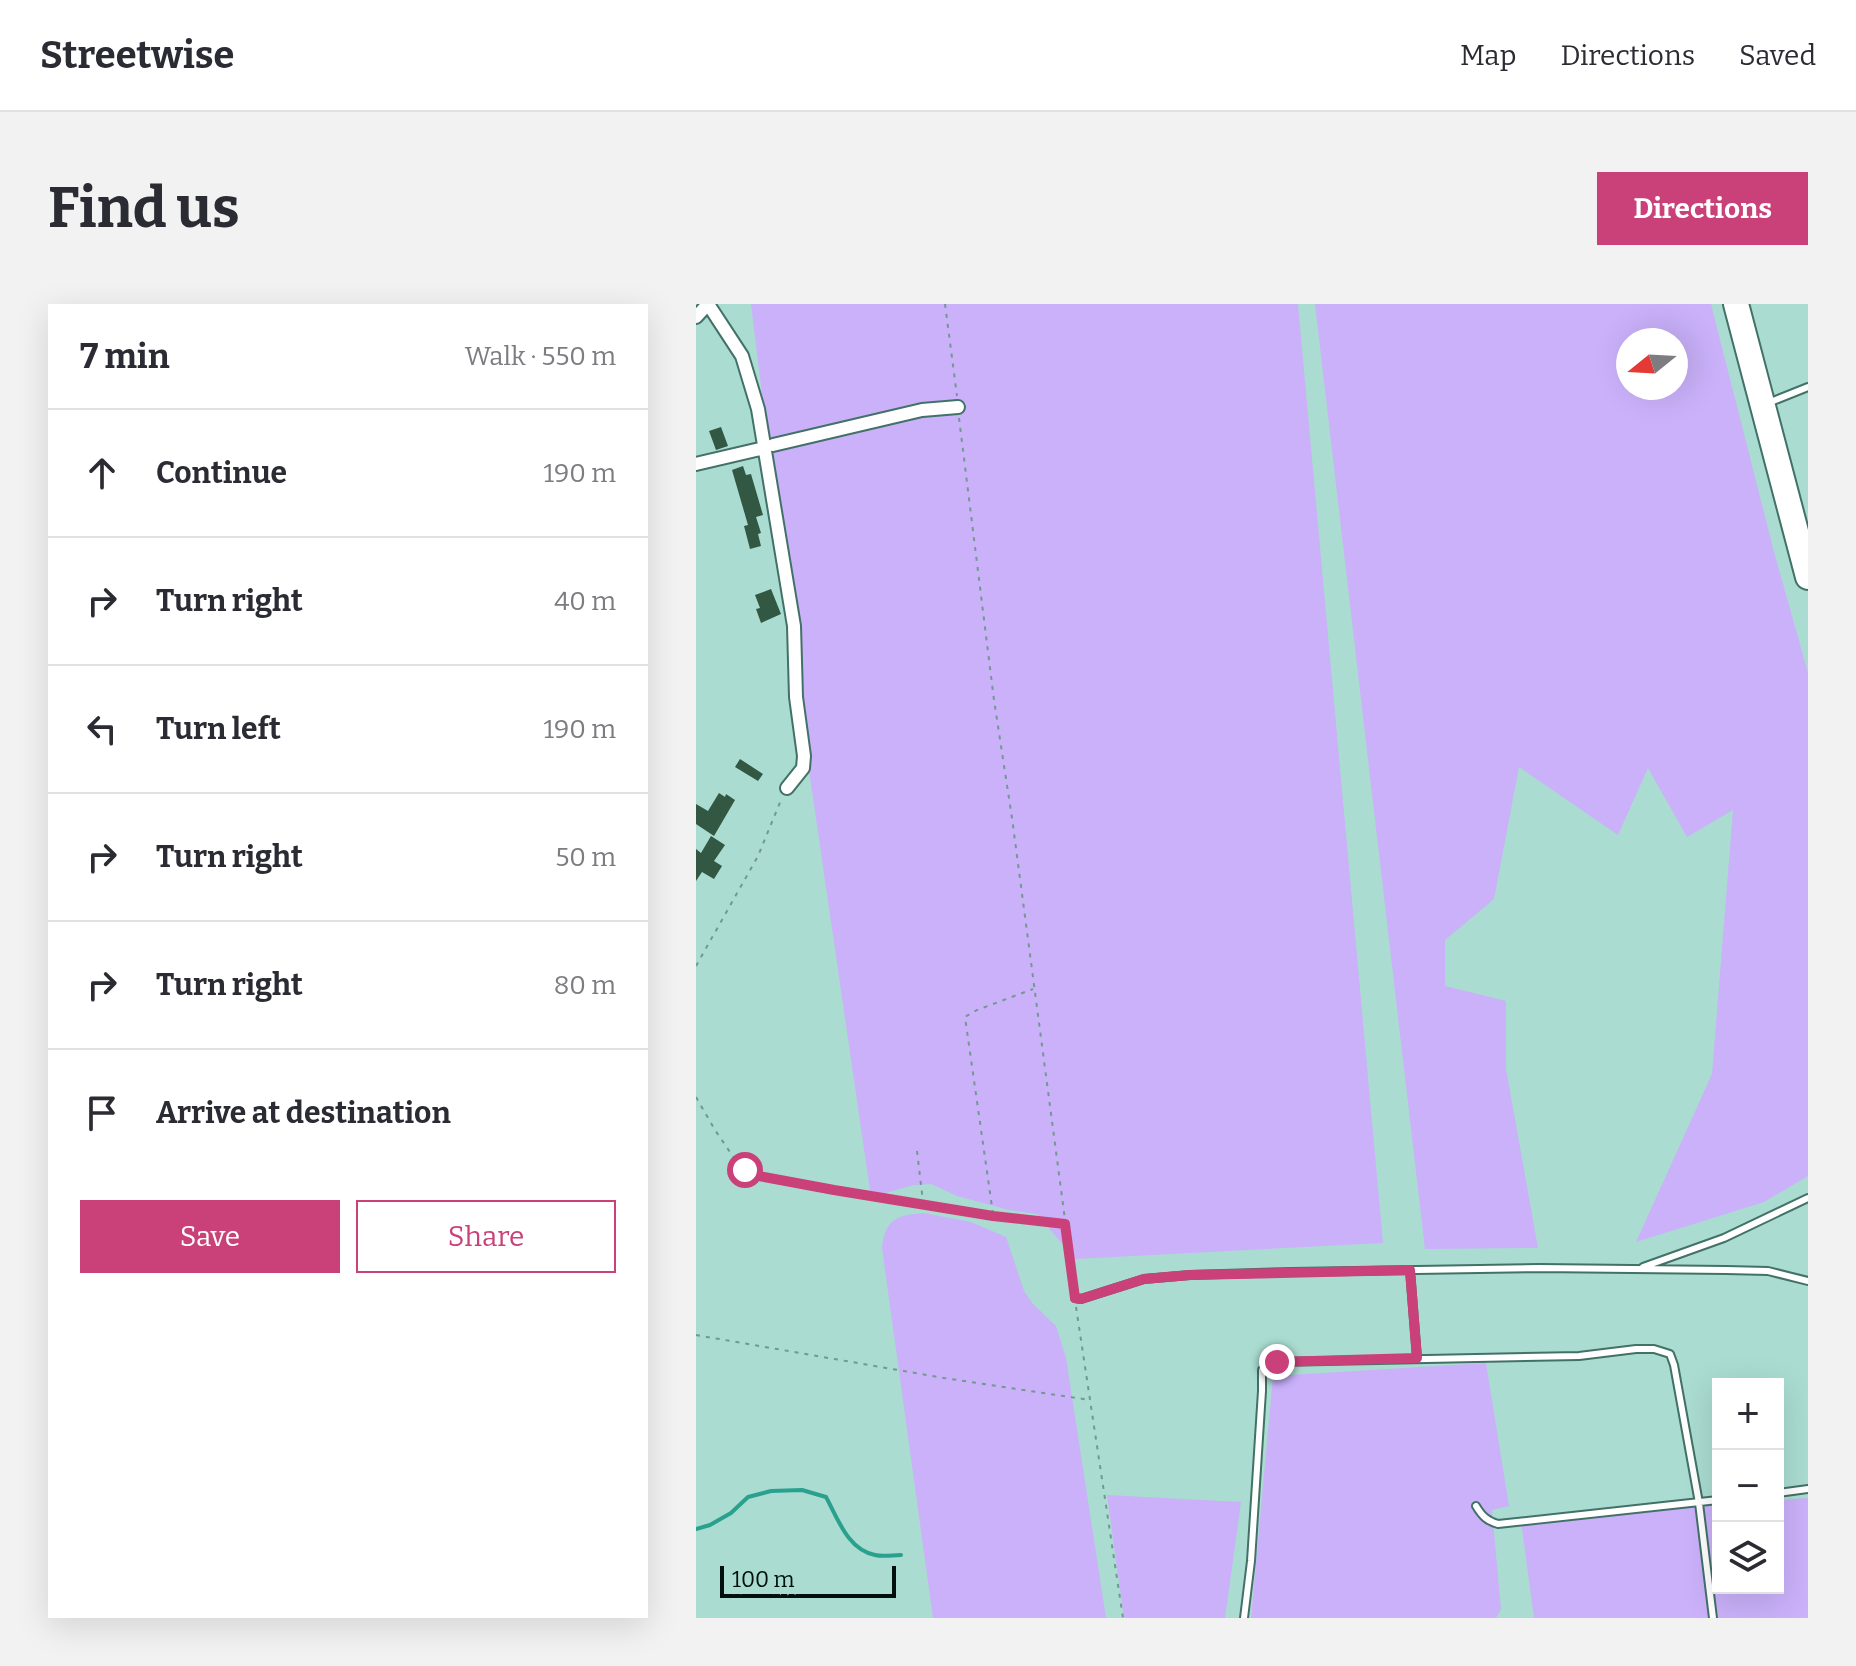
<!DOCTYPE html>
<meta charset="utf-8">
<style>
body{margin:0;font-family:Bitter,serif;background:#f2f2f3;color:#2b2b33}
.controls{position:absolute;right:24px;bottom:24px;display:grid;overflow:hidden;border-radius:0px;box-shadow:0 8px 32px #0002}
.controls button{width:72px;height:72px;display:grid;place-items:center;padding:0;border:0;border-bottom:2px solid #e1e1e2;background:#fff;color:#2b2b33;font:40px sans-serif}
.compass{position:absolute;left:920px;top:24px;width:72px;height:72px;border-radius:50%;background:#fff;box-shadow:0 8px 32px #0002;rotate:252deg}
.scale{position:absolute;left:24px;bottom:20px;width:176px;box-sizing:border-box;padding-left:8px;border:4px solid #01100d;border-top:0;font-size:22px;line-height:28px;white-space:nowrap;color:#01100d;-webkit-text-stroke:6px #aadcd1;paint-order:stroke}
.stop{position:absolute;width:24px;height:24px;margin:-18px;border:6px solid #ca4078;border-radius:50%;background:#fff}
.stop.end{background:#ca4078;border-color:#fff;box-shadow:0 2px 8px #0008}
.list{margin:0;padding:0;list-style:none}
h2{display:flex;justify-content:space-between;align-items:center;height:104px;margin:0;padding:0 32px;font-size:34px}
h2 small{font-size:26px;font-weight:400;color:#7c7c81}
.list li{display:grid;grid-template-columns:52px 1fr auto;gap:24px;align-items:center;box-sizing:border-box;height:128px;padding:0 32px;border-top:2px solid #e1e1e2}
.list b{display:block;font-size:30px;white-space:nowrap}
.list em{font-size:26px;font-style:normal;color:#7c7c81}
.actions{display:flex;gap:16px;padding:24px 32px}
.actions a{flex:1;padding:18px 0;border:2px solid #ca4078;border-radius:0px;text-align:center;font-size:28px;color:#ca4078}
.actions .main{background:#ca4078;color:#fff}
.icon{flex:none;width:44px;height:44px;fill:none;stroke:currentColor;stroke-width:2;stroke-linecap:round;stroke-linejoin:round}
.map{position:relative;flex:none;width:1112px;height:1314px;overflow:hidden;border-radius:0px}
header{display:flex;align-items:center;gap:48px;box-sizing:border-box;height:112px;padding:0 40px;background:#fff;border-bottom:2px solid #e1e1e2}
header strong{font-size:38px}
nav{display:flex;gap:44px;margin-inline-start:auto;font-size:28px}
.intro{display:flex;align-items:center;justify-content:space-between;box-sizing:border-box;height:192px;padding:0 48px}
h1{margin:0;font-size:56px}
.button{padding:20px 36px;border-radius:0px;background:#ca4078;color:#fff;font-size:28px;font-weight:700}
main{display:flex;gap:48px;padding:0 48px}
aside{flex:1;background:#fff;border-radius:0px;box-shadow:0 8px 32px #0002}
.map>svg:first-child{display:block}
</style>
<header>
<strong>Streetwise</strong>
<nav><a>Map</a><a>Directions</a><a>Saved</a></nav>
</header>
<div class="intro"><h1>Find us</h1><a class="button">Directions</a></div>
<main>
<aside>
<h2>7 min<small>Walk · 550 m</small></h2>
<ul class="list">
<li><svg class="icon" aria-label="ahead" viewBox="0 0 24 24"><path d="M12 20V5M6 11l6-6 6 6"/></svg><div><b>Continue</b></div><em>190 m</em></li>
<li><svg class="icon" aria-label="right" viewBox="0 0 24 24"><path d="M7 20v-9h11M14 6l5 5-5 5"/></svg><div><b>Turn right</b></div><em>40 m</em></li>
<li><svg class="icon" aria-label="left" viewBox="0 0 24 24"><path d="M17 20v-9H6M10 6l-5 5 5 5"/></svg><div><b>Turn left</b></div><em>190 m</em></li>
<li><svg class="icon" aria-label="right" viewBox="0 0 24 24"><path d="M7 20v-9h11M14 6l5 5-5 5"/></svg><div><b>Turn right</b></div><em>50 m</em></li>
<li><svg class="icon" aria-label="right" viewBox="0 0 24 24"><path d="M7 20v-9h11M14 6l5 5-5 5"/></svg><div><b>Turn right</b></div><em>80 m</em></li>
<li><svg class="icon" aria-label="arrive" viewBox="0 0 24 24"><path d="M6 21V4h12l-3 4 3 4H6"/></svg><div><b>Arrive at destination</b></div></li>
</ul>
<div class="actions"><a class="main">Save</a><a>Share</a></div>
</aside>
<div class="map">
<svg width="1112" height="1314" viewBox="0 0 1112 1314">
<rect width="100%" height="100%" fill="#aadcd1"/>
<path fill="#cab1fa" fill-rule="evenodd" d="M 55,0 L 602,0 L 687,939 L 379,955 L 341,910 L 313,906 L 261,892 L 235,880 L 218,881 L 175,893 L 105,411 Z
M 619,0 L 1015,0 L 1078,248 L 1112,369 L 1112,872 L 1068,898 L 940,938 L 1016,770 L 1037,506 L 991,533 L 952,464 L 922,531 L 823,463 L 798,595 L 749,636 L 749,682 L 810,697 L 810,765 L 842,944 L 729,945 ZM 980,36 L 980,84 L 932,84 L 932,36 Z
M 228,909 L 275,918 L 310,933 L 328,987 L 337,1000 L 360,1022 L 370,1054 L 410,1314 L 237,1314 L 186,944 C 189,915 201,911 228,909 Z
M 790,1059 L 813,1202 L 796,1206 L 805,1305 L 800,1314 L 555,1314 L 577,1072 Z
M 411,1191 L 545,1198 L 529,1314 L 428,1314 Z
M 1112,1194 L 1112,1314 L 838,1314 L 825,1217 L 1022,1201 L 1022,1284 L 1082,1284 L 1082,1196 Z"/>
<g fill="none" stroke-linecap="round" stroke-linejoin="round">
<path stroke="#29a18e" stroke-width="4" d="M 0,1225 L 14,1221 L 35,1209 L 52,1193 L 75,1187 L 106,1186 L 130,1193 C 142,1215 152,1246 179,1251 C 187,1253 197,1251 205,1251"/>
</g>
<path fill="#325743" d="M 25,123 L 32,142 L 20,146 L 13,127 Z
M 47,162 L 50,171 L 55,170 L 67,211 L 60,213 L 65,229 L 62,230 L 65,242 L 54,245 L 48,222 L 52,221 L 36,166 Z
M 75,285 L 85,310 L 65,319 L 60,305 L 64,304 L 59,291 Z
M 44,455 L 67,470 L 62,477 L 39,463 Z
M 23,489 L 29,493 L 30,490 L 39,496 L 18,532 L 0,520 L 0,500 L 12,507 Z
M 15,532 L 29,541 L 18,557 L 26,562 L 18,575 L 6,568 L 0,577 L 0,545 L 5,549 Z"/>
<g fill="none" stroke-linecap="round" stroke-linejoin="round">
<defs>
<path id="lane" d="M 1077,97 L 1112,83
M 947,963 L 1028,934 L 1112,894
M 714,966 L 721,1054
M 379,994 L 385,995 L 448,975 L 494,971 L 595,968 L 843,964 L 1030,966 L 1072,967 L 1112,977
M 1082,1189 L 1112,1185
M 780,1202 C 786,1212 791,1217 802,1220 L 1022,1196
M 548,1314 L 555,1257 L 566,1087 L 566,1066 L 571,1062 L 581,1058 L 883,1052 L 940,1045 L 958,1045 L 974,1050 L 978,1061 L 1003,1199 L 1017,1314"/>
<path id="street" d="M 12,0 L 46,52 L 62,105 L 98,322 L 100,393 L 108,452 L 107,464 L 91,484
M 0,13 L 12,0
M 77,141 L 226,106 L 262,103
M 0,160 L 68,144"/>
<path id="highway" d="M 1040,0 L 1112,273"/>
</defs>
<use href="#lane" stroke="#427167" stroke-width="10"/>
<use href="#street" stroke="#427167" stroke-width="16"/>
<use href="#highway" stroke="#427167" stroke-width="28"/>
<path stroke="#729890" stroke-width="2" stroke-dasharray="4 6" stroke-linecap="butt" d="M 249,0 L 261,92
M 263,114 L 298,396 L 316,514 L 378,984
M 0,662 L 62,552 L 85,496
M 0,793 L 19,826 L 38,854 L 54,869 L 138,886 L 297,912 L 368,919
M 221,847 L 227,898
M 297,910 L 269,713 L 281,706 L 337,685
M 380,1003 L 427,1314
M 0,1031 L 248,1074 L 394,1096"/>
<use href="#lane" stroke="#fff" stroke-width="6"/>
<use href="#street" stroke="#fff" stroke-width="12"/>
<use href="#highway" stroke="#fff" stroke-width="24"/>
</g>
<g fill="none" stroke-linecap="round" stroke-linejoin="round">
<path stroke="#ca4078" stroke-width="10" d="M 49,866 L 63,872 L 138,886 L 297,912 L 369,920 L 379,994 L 385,995 L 448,975 L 494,971 L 714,966 L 721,1054 L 581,1058"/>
</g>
</svg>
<div class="controls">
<button>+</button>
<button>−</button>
<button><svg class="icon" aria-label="layers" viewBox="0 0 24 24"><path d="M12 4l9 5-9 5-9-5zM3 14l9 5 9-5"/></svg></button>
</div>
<svg class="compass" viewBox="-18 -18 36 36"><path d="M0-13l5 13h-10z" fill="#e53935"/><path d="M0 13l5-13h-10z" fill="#7c7c81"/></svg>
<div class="scale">100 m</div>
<div class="stop" style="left:49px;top:866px"></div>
<div class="stop end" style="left:581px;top:1058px"></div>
</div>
</main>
